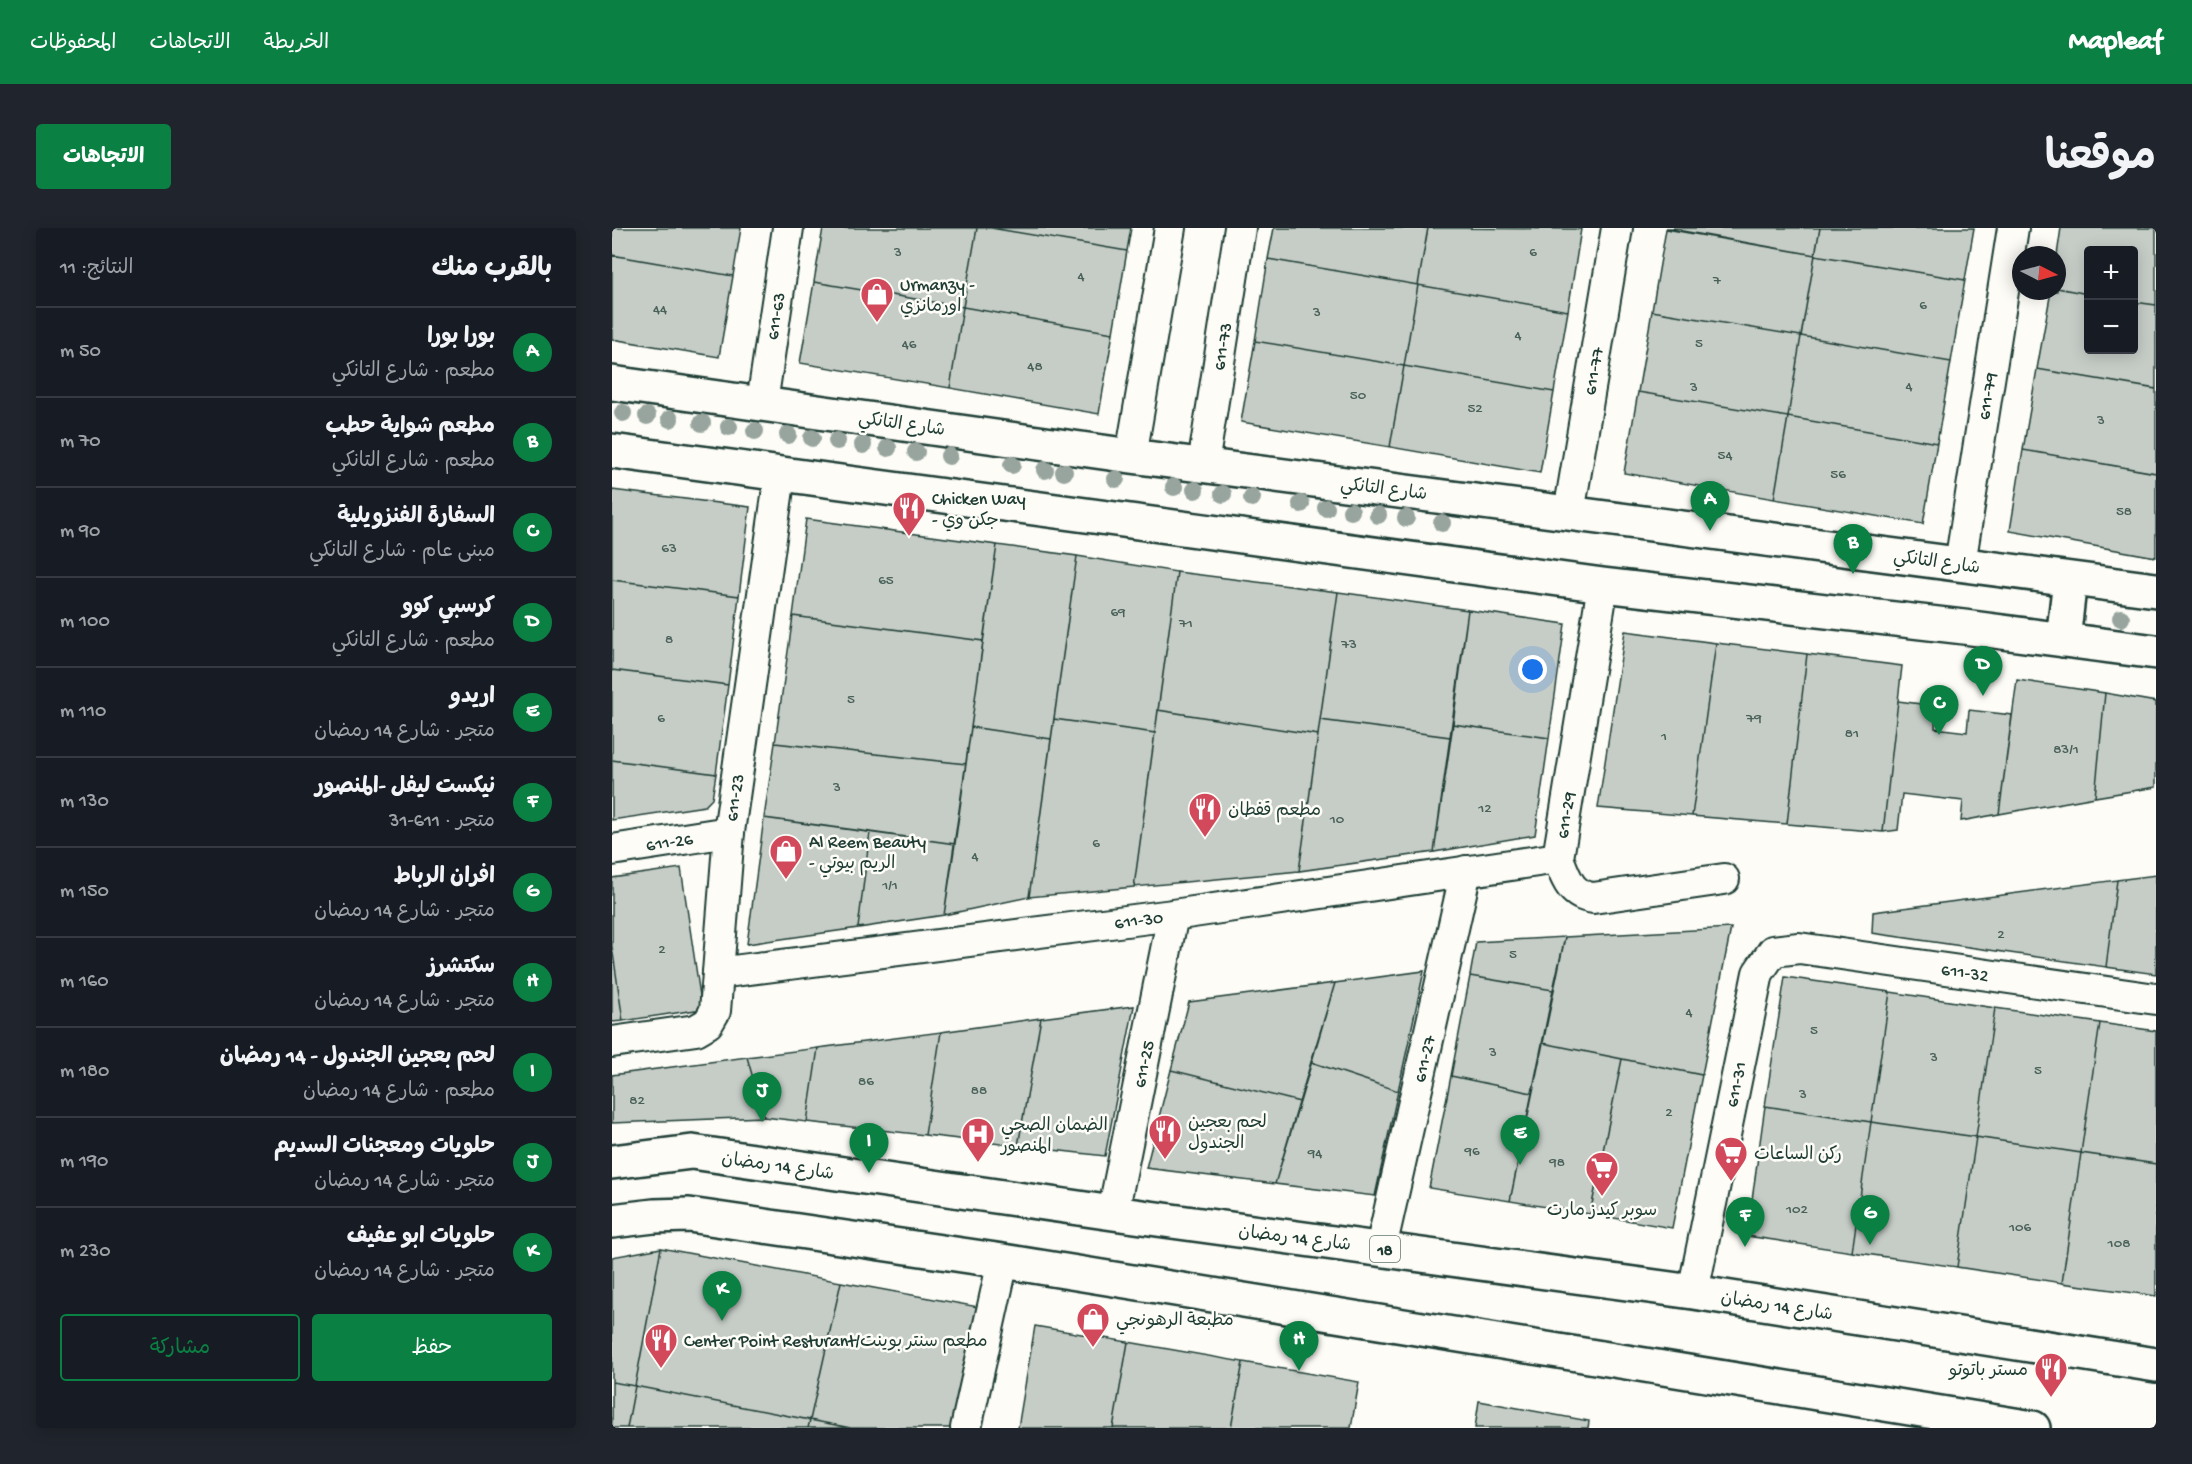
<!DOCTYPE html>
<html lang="ar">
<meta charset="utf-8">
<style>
body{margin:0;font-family:"Gochi Hand","Playpen Sans Arabic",sans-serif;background:#20242c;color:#f1f3f6;direction:rtl}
.controls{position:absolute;right:18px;top:18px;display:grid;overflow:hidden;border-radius:6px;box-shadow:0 3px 15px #0003}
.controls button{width:54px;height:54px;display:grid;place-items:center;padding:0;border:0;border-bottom:2px solid #363941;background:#171b24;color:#f1f3f6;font:30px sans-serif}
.compass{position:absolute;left:1400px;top:18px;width:54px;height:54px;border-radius:50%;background:#171b24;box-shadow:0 3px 15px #0003;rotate:96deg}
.you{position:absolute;left:921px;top:442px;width:21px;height:21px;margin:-15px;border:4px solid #fff;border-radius:50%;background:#1a73e8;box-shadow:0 0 0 9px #1a73e833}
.badge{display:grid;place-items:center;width:39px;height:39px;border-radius:50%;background:#0b8043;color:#fff;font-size:20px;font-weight:700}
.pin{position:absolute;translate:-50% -50px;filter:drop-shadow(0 2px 3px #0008)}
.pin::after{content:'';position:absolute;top:32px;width:21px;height:18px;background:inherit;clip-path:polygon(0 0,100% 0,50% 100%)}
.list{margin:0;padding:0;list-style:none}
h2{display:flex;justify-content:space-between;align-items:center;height:78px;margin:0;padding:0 24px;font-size:26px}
h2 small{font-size:20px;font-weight:400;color:#9ea1a6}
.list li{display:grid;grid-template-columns:39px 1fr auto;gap:18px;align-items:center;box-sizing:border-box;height:90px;padding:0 24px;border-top:2px solid #363941}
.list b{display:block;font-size:22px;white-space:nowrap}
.list p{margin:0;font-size:20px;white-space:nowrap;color:#9ea1a6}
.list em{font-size:20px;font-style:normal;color:#9ea1a6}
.actions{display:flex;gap:12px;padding:18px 24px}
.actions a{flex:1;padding:14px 0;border:2px solid #0b8043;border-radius:6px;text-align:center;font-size:21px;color:#0b8043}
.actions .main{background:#0b8043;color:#fff}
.map{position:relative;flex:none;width:1544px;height:1200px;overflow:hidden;direction:ltr;border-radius:6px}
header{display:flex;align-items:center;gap:36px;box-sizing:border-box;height:84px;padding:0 30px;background:#0b8043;color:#fff}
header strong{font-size:28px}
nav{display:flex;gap:33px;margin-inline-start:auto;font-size:21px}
.intro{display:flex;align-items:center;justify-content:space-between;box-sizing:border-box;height:144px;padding:0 36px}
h1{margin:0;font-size:42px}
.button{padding:15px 27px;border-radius:6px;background:#0b8043;color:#fff;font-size:21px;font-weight:700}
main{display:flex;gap:36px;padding:0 36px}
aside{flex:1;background:#171b24;border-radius:6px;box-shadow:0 3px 15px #0003}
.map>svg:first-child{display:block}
</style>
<header>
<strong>Mapleaf</strong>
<nav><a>الخريطة</a><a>الاتجاهات</a><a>المحفوظات</a></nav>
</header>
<div class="intro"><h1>موقعنا</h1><a class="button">الاتجاهات</a></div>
<main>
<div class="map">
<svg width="1544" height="1200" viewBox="0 0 1544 1200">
<rect width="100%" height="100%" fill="#fdfcf7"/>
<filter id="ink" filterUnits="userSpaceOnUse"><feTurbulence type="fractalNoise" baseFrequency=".0167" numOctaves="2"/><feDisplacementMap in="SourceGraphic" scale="12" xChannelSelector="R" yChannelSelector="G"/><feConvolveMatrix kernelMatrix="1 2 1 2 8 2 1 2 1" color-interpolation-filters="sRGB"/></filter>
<g filter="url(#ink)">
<path fill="#c6cdc7" stroke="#1f3d34" stroke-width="1.5" d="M 0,0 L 129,0 L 121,48 L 0,27 Z
M 211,0 L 365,0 L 351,79 L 202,54 Z
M 365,0 L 379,0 L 515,23 L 501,105 L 351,79 Z
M 379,0 L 519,0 L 515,23 Z
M 662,0 L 816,0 L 806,57 L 656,31 Z
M 816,0 L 969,1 L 956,83 L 806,57 Z
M 1054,0 L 1208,0 L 1203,27 Z
M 1208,0 L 1362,0 L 1353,52 L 1203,27 Z
M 1449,0 L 1544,0 L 1544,77 L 1522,74 L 1522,22 L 1476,22 L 1476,66 L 1445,60 L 1445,27 Z
M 1054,1 L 1203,27 L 1189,108 L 1040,83 Z
M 0,27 L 121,48 L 107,129 L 0,111 Z
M 1203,27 L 1353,52 L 1339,134 L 1189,108 Z
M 656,31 L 806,57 L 792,138 L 643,113 Z
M 202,54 L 351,79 L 338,160 L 188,135 Z
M 806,57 L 956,83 L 942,164 L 792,138 Z
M 1445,60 L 1476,66 L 1476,122 L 1522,122 L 1522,74 L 1544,77 L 1544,161 L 1425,141 L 1439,63 L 1445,63 Z
M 351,79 L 501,105 L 487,186 L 338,160 Z
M 1040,83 L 1189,108 L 1176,189 L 1026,164 Z
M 1189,108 L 1339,134 L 1325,215 L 1176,189 Z
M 643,113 L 792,138 L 778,219 L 629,194 Z
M 792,138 L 942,164 L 928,245 L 778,219 Z
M 1425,141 L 1544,161 L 1544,245 L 1411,222 Z
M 1026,164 L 1176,189 L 1162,271 L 1012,245 Z
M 1176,189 L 1325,215 L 1311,296 L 1162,271 Z
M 1411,222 L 1544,245 L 1544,329 L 1398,303 Z
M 0,262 L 138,279 L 127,368 L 0,352 Z
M 194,291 L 385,317 L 371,413 L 181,388 Z
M 385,317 L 465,328 L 439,511 L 359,499 Z
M 465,328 L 565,344 L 543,505 L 442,491 Z
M 565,344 L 726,364 L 706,507 L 546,482 Z
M 0,352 L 127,368 L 116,457 L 0,442 Z
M 726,364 L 856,382 L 838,509 L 708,492 Z
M 856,382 L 953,396 L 937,510 L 841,496 Z
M 181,388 L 371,413 L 354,536 L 163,515 Z
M 1013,403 L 1104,415 L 1080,588 L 986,580 Z
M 1104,415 L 1195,426 L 1175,596 L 1080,588 Z
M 1195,426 L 1290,438 L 1271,604 L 1175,596 Z
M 0,442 L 116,457 L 104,546 L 0,532 Z
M 1405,452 L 1493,465 L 1483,569 L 1387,586 Z
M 1493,465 L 1544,474 L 1544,559 L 1483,569 Z
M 1286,473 L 1324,478 L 1323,500 L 1355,504 L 1357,482 L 1400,487 L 1387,586 L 1349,593 L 1351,573 L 1290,566 L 1286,602 L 1271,604 Z
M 546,482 L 706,507 L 687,643 L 522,659 Z
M 442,491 L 543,505 L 522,659 L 417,669 Z
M 708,492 L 838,509 L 822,624 L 687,643 Z
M 841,496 L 937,510 L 923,607 L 822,624 Z
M 359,499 L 439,511 L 417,669 L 332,687 Z
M 163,515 L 354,536 L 343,616 L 152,590 Z
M 0,532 L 104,546 L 100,571 L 93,578 L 0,592 Z
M 152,590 L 258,604 L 246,700 L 135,716 Z
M 258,604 L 343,616 L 332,687 L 246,700 Z
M 69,640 L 90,781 L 11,793 L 0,718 L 0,650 Z
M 1544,647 L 1544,746 L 1494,739 L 1505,652 Z
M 1505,652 L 1494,739 L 1260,705 L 1261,684 Z
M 1119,700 L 1090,847 L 931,815 L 953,709 Z
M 953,709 L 941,762 L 858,748 L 864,714 Z
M 0,718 L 11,793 L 0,794 Z
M 812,743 L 786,863 L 699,834 L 723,755 Z
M 858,748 L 941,762 L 920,865 L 839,848 Z
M 1173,749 L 1278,764 L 1259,894 L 1153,878 Z
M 723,755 L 688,874 L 559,842 L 577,774 Z
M 1278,764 L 1383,780 L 1364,909 L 1259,894 Z
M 522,778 L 493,928 L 406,918 L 429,790 Z
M 1383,780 L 1488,795 L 1469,925 L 1364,909 Z
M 429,790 L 406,918 L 313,907 L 329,804 Z
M 1488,795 L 1544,803 L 1544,936 L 1469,925 Z
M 329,804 L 313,907 L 195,894 L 206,820 Z
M 931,815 L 1010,831 L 978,986 L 898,973 Z
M 206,820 L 195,894 L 152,889 L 135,829 Z
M 135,829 L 152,889 L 0,895 L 0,847 Z
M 1010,831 L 1090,847 L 1060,1000 L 978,986 Z
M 699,834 L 786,863 L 763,968 L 663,956 Z
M 559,842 L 688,874 L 663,956 L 534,940 Z
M 839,848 L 920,865 L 898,973 L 817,960 Z
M 1153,878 L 1259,894 L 1240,1024 L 1135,1008 Z
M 1259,894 L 1364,909 L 1345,1039 L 1240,1024 Z
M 1364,909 L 1469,925 L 1450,1055 L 1345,1039 Z
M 1469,925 L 1544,936 L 1544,1068 L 1450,1055 Z
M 49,1020 L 23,1158 L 0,1154 L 0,1029 Z
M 49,1020 L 229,1054 L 198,1192 L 23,1158 Z
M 229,1054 L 372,1080 L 343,1200 L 239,1200 L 198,1192 Z
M 423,1098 L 516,1114 L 501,1200 L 406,1200 Z
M 516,1114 L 631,1134 L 619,1200 L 501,1200 Z
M 631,1134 L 747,1154 L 739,1200 L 619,1200 Z
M 0,1154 L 23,1158 L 15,1200 L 0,1200 Z
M 23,1158 L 198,1192 L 196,1200 L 15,1200 Z
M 867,1173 L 977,1193 L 976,1200 L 863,1200 Z
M 198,1192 L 239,1200 L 196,1200 Z"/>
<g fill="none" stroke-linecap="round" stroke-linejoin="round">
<defs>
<g id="minor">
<path id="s1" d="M 150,175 L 176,0"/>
<path d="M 519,228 L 558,0"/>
<path id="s2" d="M 591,237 L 628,0"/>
<path id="s3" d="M 957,285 L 1005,0"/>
<path id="s4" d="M 1348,336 L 1401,0"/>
<path d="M 991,357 L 946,630 C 954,650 958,667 981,670 L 1112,651"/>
<path id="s5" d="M 0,622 L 117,604"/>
<path id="s6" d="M 106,745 L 561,687 L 946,630"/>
<path id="s7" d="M 0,814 L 84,802 L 96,795 L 103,783 L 117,604 L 168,247"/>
<path id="s8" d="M 501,985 L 561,687"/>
<path id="s9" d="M 769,1020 L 854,643"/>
<path id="s10" d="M 1081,1064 L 1146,745 L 1161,723 L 1187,720 L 1544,771"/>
<path d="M 354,1200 L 391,1033"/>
</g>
<path id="tertiary" d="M 0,155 L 519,228 L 1544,362
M 0,223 L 991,357 L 1352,399 L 1544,424
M 1451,412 L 1458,351"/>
<path id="primary" d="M 0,934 L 80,924 L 501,985 L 1081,1064 L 1544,1137
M 0,993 L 42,988 L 77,987 L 391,1033 L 1421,1200"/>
</defs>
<use href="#minor" stroke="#1f3d34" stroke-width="34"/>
<use href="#tertiary" stroke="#1f3d34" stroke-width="38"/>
<use href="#primary" stroke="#1f3d34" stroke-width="38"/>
<use href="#minor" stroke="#fdfcf7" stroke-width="30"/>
<use href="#tertiary" stroke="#fdfcf7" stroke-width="33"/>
<use href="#primary" stroke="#fdfcf7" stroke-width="33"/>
</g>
<g fill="#98a59e">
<circle cx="11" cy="185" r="9"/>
<circle cx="35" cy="188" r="9"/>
<circle cx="58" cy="191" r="9"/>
<circle cx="90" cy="195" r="9"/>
<circle cx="117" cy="199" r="9"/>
<circle cx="143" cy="203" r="9"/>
<circle cx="176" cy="207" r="9"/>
<circle cx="200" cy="210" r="9"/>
<circle cx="225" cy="213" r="9"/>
<circle cx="251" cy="217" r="9"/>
<circle cx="276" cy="220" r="9"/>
<circle cx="304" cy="224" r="9"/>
<circle cx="337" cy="228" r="9"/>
<circle cx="400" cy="237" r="9"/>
<circle cx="433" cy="242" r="9"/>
<circle cx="452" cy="244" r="9"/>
<circle cx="504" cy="251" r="9"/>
<circle cx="562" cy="259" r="9"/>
<circle cx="583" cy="262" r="9"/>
<circle cx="611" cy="266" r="9"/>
<circle cx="640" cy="270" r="9"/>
<circle cx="689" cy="276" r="9"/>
<circle cx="714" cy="280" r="9"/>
<circle cx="739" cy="283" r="9"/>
<circle cx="766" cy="287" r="9"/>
<circle cx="794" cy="290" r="9"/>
<circle cx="830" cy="295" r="9"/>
<circle cx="1509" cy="390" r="9"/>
</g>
</g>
<defs>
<symbol id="shop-pin" viewBox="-11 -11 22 30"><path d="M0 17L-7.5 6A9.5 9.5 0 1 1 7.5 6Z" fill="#d1495b" stroke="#fdfcf7"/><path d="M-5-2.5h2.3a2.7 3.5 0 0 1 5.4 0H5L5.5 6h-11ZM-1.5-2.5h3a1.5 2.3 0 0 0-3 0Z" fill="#fff"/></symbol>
<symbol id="restaurant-pin" viewBox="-11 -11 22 30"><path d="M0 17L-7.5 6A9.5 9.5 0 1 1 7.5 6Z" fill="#d1495b" stroke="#fdfcf7"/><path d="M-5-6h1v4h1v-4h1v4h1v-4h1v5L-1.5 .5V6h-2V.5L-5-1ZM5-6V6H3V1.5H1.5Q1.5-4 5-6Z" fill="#fff"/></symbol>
<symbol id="hospital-pin" viewBox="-11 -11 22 30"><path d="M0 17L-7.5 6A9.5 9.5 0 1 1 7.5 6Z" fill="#d1495b" stroke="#fdfcf7"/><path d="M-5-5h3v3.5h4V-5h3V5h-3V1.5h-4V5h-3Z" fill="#fff"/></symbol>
<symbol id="supermarket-pin" viewBox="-11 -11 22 30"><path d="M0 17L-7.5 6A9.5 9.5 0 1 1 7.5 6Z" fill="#d1495b" stroke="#fdfcf7"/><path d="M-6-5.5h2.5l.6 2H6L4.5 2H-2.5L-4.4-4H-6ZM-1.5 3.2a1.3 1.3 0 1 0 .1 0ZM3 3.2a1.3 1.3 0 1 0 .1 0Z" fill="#fff"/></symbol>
</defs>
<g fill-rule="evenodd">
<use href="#shop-pin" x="246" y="47" width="38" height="52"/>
<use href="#restaurant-pin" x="278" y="261" width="38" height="52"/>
<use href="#restaurant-pin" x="574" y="562" width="38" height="52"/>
<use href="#shop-pin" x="155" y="604" width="38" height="52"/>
<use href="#restaurant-pin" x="534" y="884" width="38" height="52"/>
<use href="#hospital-pin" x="347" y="887" width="38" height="52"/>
<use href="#supermarket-pin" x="1100" y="906" width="38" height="52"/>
<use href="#supermarket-pin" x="971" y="921" width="38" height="52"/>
<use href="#shop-pin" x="462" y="1072" width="38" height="52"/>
<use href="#restaurant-pin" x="30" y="1093" width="38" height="52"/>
<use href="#restaurant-pin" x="1420" y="1122" width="38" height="52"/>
</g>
<g text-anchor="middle" stroke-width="5" stroke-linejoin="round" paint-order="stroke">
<g font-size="15" fill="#496159">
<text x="286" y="28">3</text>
<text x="921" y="28">6</text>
<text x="469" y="52">4</text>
<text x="1105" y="56">7</text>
<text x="1311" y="81">6</text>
<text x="48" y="85">44</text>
<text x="705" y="88">3</text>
<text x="906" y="111">4</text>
<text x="1087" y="119">5</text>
<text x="297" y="120">46</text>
<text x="423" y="142">48</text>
<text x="1297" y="162">4</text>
<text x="1082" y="163">3</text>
<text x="746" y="171">50</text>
<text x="863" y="184">52</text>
<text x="1489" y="196">3</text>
<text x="1113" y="231">54</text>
<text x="1226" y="250">56</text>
<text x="1512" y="287">58</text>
<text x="57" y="324">63</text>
<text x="274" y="356">65</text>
<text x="506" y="388">69</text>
<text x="574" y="399">71</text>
<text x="57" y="415">8</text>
<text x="737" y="420">73</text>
<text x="239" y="475">5</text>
<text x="49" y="494">6</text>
<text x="1142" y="494">79</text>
<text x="1240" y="509">81</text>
<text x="1052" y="512">1</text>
<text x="1454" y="525">83/1</text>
<text x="225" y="563">3</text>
<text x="873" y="584">12</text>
<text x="725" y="595">10</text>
<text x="484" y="619">6</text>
<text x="363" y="632">4</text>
<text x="278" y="661">1/1</text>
<text x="1389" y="710">2</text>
<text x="50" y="725">2</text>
<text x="901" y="730">5</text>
<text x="1077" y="788">4</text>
<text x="1202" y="806">5</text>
<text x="881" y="828">3</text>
<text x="1322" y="833">3</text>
<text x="1426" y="846">5</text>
<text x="254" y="857">86</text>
<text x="367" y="866">88</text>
<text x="1191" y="870">3</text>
<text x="25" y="876">82</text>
<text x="1057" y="888">2</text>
<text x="860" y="927">96</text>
<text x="703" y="929">94</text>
<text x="945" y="938">98</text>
<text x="1185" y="985">102</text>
<text x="1408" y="1003">106</text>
<text x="1507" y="1019">108</text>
</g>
<rect fill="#fdfcf7" stroke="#62766e" stroke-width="1.5" x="758" y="1008" width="30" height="26" rx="4.5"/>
<g font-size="16" font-weight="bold" fill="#1f3d34">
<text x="773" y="1027">18</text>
</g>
<g font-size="18" fill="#1f3d34" stroke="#fdfcf7" text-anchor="start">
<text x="288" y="62">Urmanzy -<tspan x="288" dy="21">اورمانزي</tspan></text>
<text x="320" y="276">Chicken Way<tspan x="320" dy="21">- جكن وي</tspan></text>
<text x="616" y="587">مطعم قفطان</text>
<text x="197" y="619">Al Reem Beauty<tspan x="197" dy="21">- الريم بيوتي</tspan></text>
<text x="576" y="899">لحم بعجين<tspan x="576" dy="21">الجندول</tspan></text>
<text x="389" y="902">الضمان الصحي<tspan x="389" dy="21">المنصور</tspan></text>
<text x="1142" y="931">ركن الساعات</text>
<text x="990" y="987" text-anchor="middle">سوبر كيدز مارت</text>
<text x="504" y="1097">مطبعة الرهونجي</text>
<text x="72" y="1118">Center Point Resturant/مطعم سنتر بوينت</text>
<text x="1416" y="1147" text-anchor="end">مستر باتوتو</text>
</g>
<g font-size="18" fill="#1f3d34" stroke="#fdfcf7">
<text dy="6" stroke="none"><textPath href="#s1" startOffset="88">611-63</textPath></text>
<text dy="6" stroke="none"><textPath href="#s2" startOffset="120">611-73</textPath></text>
<text dy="6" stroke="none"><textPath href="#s3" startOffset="144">611-77</textPath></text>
<text dy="6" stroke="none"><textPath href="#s4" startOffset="170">611-79</textPath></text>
<text transform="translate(290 195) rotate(8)" y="6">شارع التانكي</text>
<text transform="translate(772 260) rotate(7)" y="6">شارع التانكي</text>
<text transform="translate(1325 333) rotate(8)" y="6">شارع التانكي</text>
<text dy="6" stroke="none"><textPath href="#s7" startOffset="327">611-23</textPath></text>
<text transform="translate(953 587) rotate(-81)" y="6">611-29</text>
<text dy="6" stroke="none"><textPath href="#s5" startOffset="58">611-26</textPath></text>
<text dy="6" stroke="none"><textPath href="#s6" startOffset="424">611-30</textPath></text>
<text dy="6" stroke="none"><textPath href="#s10" startOffset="546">611-32</textPath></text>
<text dy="6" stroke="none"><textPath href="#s9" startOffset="194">611-27</textPath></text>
<text dy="6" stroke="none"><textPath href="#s8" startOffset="152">611-25</textPath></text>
<text dy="6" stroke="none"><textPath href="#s10" startOffset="212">611-31</textPath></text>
<text transform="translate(166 937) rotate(8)" y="6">شارع 14 رمضان</text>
<text transform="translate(683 1009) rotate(7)" y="6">شارع 14 رمضان</text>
<text transform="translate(1165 1077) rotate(9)" y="6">شارع 14 رمضان</text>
</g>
</g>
</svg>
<div class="controls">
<button>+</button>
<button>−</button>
</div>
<svg class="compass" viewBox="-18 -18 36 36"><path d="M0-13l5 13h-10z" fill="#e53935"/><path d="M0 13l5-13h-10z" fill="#9ea1a6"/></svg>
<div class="you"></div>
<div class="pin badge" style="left:1098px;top:303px">A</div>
<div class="pin badge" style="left:1241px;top:346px">B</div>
<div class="pin badge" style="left:1327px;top:507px">C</div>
<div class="pin badge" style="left:1371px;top:468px">D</div>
<div class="pin badge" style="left:908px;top:937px">E</div>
<div class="pin badge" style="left:1133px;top:1019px">F</div>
<div class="pin badge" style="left:1258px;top:1017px">G</div>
<div class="pin badge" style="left:687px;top:1143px">H</div>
<div class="pin badge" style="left:257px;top:945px">I</div>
<div class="pin badge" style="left:150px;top:894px">J</div>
<div class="pin badge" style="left:110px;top:1093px">K</div>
</div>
<aside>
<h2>بالقرب منك<small>النتائج: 11</small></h2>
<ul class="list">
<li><span class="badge">A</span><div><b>بورا بورا</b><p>مطعم · شارع التانكي</p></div><em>50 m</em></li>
<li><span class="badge">B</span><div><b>مطعم شواية حطب</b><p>مطعم · شارع التانكي</p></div><em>70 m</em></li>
<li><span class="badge">C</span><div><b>السفارة الفنزويلية</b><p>مبنى عام · شارع التانكي</p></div><em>90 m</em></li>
<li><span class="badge">D</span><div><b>كرسبي كوو</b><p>مطعم · شارع التانكي</p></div><em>100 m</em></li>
<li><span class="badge">E</span><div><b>اريدو</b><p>متجر · شارع 14 رمضان</p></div><em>110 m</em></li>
<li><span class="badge">F</span><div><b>نيكست ليفل -المنصور</b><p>متجر · 611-31</p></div><em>130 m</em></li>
<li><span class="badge">G</span><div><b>افران الرباط</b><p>متجر · شارع 14 رمضان</p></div><em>150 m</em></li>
<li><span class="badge">H</span><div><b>سكتشرز</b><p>متجر · شارع 14 رمضان</p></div><em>160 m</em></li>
<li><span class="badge">I</span><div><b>لحم بعجين الجندول - 14 رمضان</b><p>مطعم · شارع 14 رمضان</p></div><em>180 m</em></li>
<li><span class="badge">J</span><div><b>حلويات ومعجنات السديم</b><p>متجر · شارع 14 رمضان</p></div><em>190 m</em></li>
<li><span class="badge">K</span><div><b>حلويات ابو عفيف</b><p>متجر · شارع 14 رمضان</p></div><em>230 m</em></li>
</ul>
<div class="actions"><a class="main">حفظ</a><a>مشاركة</a></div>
</aside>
</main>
